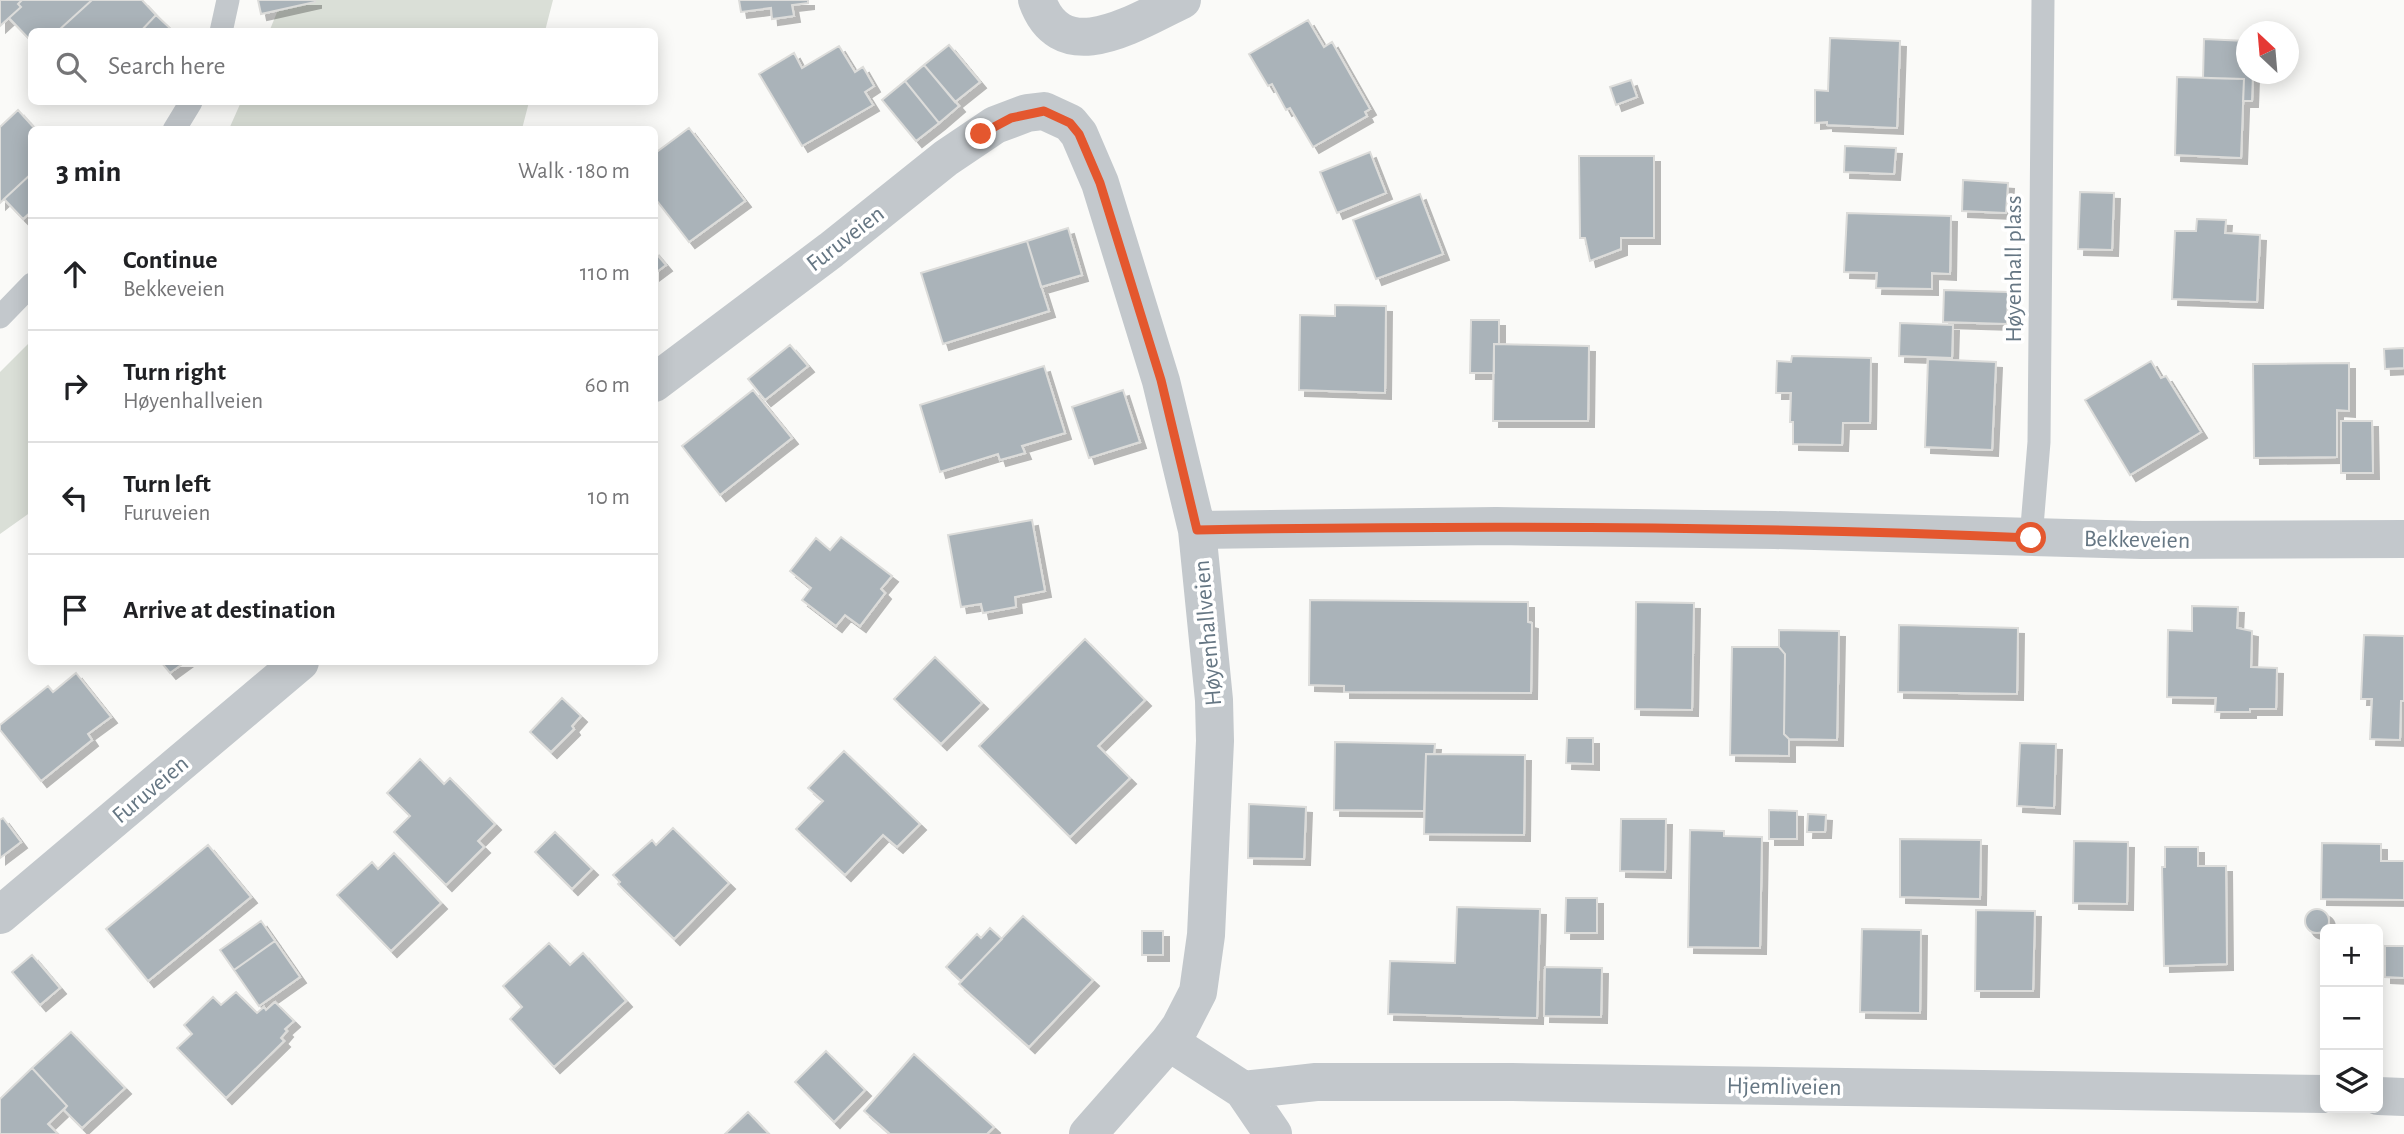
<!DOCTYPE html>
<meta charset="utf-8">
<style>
body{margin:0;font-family:"Alegreya Sans",sans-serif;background:#f2f2f2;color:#202124}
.controls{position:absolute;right:21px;bottom:21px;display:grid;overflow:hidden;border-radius:10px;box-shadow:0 4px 18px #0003}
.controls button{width:63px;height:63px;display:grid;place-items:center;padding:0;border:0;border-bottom:2px solid #e0e0e0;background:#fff;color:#202124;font:35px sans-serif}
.compass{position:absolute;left:2236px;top:21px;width:63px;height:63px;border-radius:50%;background:#fff;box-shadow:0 4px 18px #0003;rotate:334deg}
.stop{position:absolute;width:21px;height:21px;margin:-16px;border:5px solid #e4572e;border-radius:50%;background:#fff}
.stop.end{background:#e4572e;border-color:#fff;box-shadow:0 2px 7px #0008}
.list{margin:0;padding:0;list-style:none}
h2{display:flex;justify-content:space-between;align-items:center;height:91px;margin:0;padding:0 28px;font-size:30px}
h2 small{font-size:23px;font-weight:400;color:#757577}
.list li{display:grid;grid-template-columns:46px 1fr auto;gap:21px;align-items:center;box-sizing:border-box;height:112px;padding:0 28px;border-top:2px solid #e0e0e0}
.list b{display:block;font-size:26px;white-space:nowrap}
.list p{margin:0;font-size:23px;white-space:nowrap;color:#757577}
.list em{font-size:23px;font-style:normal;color:#757577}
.icon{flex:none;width:38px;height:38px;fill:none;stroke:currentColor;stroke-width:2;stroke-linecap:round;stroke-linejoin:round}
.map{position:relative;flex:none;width:2404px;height:1134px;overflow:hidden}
.search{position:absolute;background:#fff;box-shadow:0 4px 18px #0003;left:28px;top:28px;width:630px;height:77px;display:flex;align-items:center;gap:18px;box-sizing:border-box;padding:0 24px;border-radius:10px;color:#757577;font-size:26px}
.panel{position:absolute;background:#fff;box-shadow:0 4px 18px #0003;left:28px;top:126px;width:630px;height:539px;border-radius:10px}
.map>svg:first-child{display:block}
</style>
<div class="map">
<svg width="2404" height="1134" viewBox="0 0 2404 1134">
<defs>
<filter id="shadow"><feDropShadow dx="6" dy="6" stdDeviation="0" flood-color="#0004"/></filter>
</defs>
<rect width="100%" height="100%" fill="#fafaf8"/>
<path fill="#dadfd7" d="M 282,0 L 553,0 L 545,31 L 269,32 Z
M 241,102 L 529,102 L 522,129 L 229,129 Z
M 31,341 L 31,512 L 0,534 L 0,372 Z"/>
<path fill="#aab3b9" stroke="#dcdcda" stroke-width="2" filter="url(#shadow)" d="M 0,0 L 22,0 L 18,4 L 21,7 L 0,26 Z
M 22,0 L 92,0 L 59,30 L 60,32 L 32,32 L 32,42 L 9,18 L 21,7 L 18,4 Z
M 92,0 L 142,0 L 156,15 L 140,32 L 60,32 L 59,30 Z
M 258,0 L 315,0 L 315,2 L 261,14 Z
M 739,0 L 808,0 L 808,3 L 792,5 L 794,16 L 772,19 L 771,8 L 741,12 Z
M 156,15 L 174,32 L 140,32 Z
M 1308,20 L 1324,47 L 1332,42 L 1370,109 L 1365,112 L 1367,116 L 1313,147 L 1290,108 L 1286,110 L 1272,84 L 1268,86 L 1249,54 Z
M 1830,38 L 1900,41 L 1897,128 L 1827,125 L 1827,122 L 1815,123 L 1815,90 L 1828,91 Z
M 2204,39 L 2246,41 L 2246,74 L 2253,74 L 2252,101 L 2243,101 L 2244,79 L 2203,78 Z
M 949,45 L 980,82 L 955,102 L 924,65 Z
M 839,46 L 855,72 L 863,67 L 874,86 L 865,92 L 873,105 L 802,146 L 759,74 L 794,53 L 802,68 Z
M 924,65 L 959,106 L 939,123 L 905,81 Z
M 2177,77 L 2244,79 L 2241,158 L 2175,155 Z
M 1631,80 L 1637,97 L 1616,105 L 1610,87 Z
M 905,81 L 939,123 L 916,141 L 882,100 Z
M 18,110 L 36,130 L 32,130 L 32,173 L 0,203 L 0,127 Z
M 689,128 L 745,201 L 689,242 L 654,197 L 654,154 Z
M 1845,146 L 1896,148 L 1894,174 L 1844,172 Z
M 1370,152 L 1386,193 L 1337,213 L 1320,172 Z
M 1579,156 L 1654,156 L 1654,238 L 1621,238 L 1621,249 L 1590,261 L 1585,238 L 1580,238 Z
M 32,173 L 32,211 L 23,219 L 4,199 Z
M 1963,180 L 2008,183 L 2006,213 L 1962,211 Z
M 2080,192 L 2114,193 L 2112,250 L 2078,249 Z
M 1420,194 L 1443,254 L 1376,279 L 1353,220 Z
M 1847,213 L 1951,216 L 1950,274 L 1932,273 L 1932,289 L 1876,288 L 1877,273 L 1844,272 Z
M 2197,219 L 2226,220 L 2225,233 L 2260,235 L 2257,302 L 2172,299 L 2175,231 L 2196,231 Z
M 1068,228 L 1082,275 L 1041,287 L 1027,241 Z
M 1027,241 L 1049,311 L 943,344 L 921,273 Z
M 654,251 L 666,265 L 654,274 Z
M 1944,290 L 2008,292 L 2007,324 L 1943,322 Z
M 1335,305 L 1386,306 L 1385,393 L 1299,390 L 1300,315 L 1335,316 Z
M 1471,320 L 1499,320 L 1499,344 L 1494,344 L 1494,373 L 1470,373 Z
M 1900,323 L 1953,325 L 1952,358 L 1899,356 Z
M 1494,344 L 1589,346 L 1588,421 L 1493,421 Z
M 790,345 L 808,366 L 765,400 L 748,379 Z
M 2404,348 L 2404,368 L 2385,369 L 2384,349 Z
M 1792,356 L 1871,358 L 1870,423 L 1843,423 L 1842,445 L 1793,444 L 1793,422 L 1790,422 L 1791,393 L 1776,393 L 1777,361 L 1791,362 Z
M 1928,359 L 1996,362 L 1992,450 L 1925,447 Z
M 2151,361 L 2161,378 L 2166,376 L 2201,432 L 2130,475 L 2085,400 Z
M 2349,363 L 2349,411 L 2337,410 L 2337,457 L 2254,458 L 2253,364 Z
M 1044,366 L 1065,433 L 1022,446 L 1025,453 L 1000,460 L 998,454 L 940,472 L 920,405 Z
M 753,390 L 792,438 L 720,495 L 682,446 Z
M 1123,390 L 1140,442 L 1089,458 L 1072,407 Z
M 2341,421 L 2372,421 L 2373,473 L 2341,473 Z
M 1032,520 L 1045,591 L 1015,597 L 1016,607 L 983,613 L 981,604 L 961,607 L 948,535 Z
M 841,537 L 892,576 L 881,589 L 885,593 L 860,626 L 845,615 L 836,626 L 802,600 L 811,588 L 790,571 L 816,538 L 830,550 Z
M 1310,600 L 1528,602 L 1528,622 L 1532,623 L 1531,693 L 1344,692 L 1344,686 L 1309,685 Z
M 1636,602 L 1694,603 L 1692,710 L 1635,709 Z
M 2192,606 L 2238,607 L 2237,628 L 2252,631 L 2251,667 L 2277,668 L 2276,709 L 2250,709 L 2250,712 L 2215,712 L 2216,698 L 2167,697 L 2168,630 L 2192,631 Z
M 1899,625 L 2018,628 L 2017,694 L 1898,692 Z
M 1779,630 L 1839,631 L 1837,740 L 1789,739 L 1784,734 L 1785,654 L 1779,647 Z
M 2364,635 L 2404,636 L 2404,701 L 2401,701 L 2400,740 L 2370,739 L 2372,699 L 2361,699 Z
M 1085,639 L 1145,700 L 1098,746 L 1130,778 L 1070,837 L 979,746 Z
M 1732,647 L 1779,647 L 1785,654 L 1784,734 L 1789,739 L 1789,756 L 1730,755 Z
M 935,657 L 982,703 L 941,744 L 894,699 Z
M 161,662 L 185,662 L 170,673 Z
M 76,673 L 111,717 L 88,734 L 92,740 L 41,781 L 0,730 L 0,725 L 48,686 L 53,692 Z
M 562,698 L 581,716 L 572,726 L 574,729 L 551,752 L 530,732 Z
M 1567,738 L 1593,738 L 1593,764 L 1566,763 Z
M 1335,742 L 1435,744 L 1434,754 L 1426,754 L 1424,811 L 1334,810 Z
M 2020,743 L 2056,744 L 2054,808 L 2017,806 Z
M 844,751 L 920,824 L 897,847 L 883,835 L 845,875 L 796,829 L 823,801 L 808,788 Z
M 1426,754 L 1525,755 L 1524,835 L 1424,834 Z
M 420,759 L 444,784 L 450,778 L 495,824 L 478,841 L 484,847 L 446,885 L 394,832 L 410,816 L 387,793 Z
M 1249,804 L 1306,807 L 1304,859 L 1248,858 Z
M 1769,810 L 1797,811 L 1797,839 L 1769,839 Z
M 1808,814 L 1826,815 L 1825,832 L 1807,832 Z
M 3,818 L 21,842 L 0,858 L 0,820 Z
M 1621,819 L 1666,819 L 1665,872 L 1620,871 Z
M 673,828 L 729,883 L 674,939 L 618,884 L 620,882 L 613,875 L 652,840 L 656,845 Z
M 1690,830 L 1724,831 L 1724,836 L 1762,837 L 1760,948 L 1688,947 Z
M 555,832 L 592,869 L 572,889 L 535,852 Z
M 1900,839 L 1981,840 L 1980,899 L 1900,897 Z
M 2074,841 L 2128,842 L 2127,904 L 2073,903 Z
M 2322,843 L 2381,844 L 2381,861 L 2404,861 L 2404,900 L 2321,899 Z
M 208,845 L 251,897 L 148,981 L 106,929 Z
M 2165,847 L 2198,847 L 2198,866 L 2226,866 L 2227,964 L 2164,966 L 2162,867 L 2165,867 Z
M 394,853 L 441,903 L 391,951 L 337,895 L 372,862 L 378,869 Z
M 1566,898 L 1597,898 L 1597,933 L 1565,933 Z
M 1457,907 L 1540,909 L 1537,1018 L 1388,1014 L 1390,961 L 1455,963 Z
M2305 921a12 12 0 1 1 24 0a12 12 0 1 1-24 0Z
M 1976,910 L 2035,911 L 2033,991 L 1975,991 Z
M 1023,916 L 1093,980 L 1029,1047 L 959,984 Z
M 261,921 L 275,941 L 234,970 L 220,950 Z
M 990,928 L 1002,939 L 961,981 L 946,967 L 977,934 L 981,938 Z
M 1862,929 L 1921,930 L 1920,1013 L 1860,1012 Z
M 1142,931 L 1163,931 L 1163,955 L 1142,955 Z
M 275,941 L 300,977 L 259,1006 L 234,970 Z
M 549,943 L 570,965 L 583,953 L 626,1001 L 554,1067 L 510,1019 L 522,1007 L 503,986 Z
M 2385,946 L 2404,946 L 2404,978 L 2385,977 Z
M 32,955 L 60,988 L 40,1005 L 12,972 Z
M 1545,967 L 1602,968 L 1601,1017 L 1544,1016 Z
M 236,992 L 257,1013 L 264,1007 L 266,1010 L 275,1002 L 294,1021 L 285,1029 L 287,1031 L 281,1038 L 284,1041 L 226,1098 L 177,1048 L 192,1034 L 184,1025 L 213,997 L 221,1005 Z
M 71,1032 L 125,1088 L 82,1128 L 64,1110 L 67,1106 L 32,1068 Z
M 826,1051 L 865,1090 L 834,1122 L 795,1082 Z
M 914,1054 L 994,1127 L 987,1134 L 890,1134 L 864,1111 Z
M 32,1068 L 67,1106 L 48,1124 L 58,1134 L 0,1134 L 0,1099 Z
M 748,1112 L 769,1134 L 725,1134 Z"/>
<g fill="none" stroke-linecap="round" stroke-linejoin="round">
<path stroke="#c3c8cc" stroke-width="23" d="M 221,32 L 228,0
M 174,130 L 191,102
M 0,317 L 32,284
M 2031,538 L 2039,442 L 2043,0"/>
<path stroke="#c3c8cc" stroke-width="38" d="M 1037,0 C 1062,71 1137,21 1182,0
M 654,383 L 831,250 L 946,158 L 995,125 L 1027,113 L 1044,111 L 1070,123 L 1079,134 L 1100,183 L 1161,381 L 1197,530 L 1214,700 L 1215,741 L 1206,935 L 1198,992 L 1180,1027 L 1169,1042 L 1088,1134
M 1197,530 L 1496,526 L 1775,530 L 2142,540 L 2404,539
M 0,915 L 300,662
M 1169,1042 L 1243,1090 L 1273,1134
M 1243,1090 L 1316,1082 L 1512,1082 L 2325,1094
M 2378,1096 L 2404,1097"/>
</g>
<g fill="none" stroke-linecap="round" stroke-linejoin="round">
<path stroke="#e4572e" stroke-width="9" d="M 981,134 L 1011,118 L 1044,111 L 1070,123 L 1079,134 L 1100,183 L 1161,380 L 1197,530 C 1475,525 1753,526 2031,538"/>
</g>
<g text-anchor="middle" stroke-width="7" stroke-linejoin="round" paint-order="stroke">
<g font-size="24" fill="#657683" stroke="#fff">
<text transform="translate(845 238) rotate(-38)" y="8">Furuveien</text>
<text transform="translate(2013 269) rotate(-90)" y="8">Høyenhall plass</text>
<text transform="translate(2137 539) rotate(1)" y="8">Bekkeveien</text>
<text transform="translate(1207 633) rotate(-95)" y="8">Høyenhallveien</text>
<text transform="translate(150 789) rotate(-40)" y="8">Furuveien</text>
<text transform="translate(1784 1086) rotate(1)" y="8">Hjemliveien</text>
</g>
</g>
</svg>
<div class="controls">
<button>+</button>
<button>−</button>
<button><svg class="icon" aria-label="layers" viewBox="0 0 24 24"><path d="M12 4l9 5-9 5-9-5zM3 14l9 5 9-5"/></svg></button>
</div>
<svg class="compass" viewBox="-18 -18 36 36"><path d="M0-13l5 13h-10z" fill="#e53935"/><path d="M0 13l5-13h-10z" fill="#757577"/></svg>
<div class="stop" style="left:2031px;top:538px"></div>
<div class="stop end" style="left:981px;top:134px"></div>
<div class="search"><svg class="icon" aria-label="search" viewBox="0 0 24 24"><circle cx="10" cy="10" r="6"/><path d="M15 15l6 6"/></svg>Search here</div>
<section class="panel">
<h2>3 min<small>Walk · 180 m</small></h2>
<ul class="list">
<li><svg class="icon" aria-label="ahead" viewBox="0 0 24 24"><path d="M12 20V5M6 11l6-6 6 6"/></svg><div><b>Continue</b><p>Bekkeveien</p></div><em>110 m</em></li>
<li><svg class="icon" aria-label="right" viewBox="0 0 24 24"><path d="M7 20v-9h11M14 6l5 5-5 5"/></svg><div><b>Turn right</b><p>Høyenhallveien</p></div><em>60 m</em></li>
<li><svg class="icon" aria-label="left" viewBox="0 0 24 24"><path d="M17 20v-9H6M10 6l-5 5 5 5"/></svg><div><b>Turn left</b><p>Furuveien</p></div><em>10 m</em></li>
<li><svg class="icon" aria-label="arrive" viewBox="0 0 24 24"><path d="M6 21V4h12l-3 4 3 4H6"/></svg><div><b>Arrive at destination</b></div></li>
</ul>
</section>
</div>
